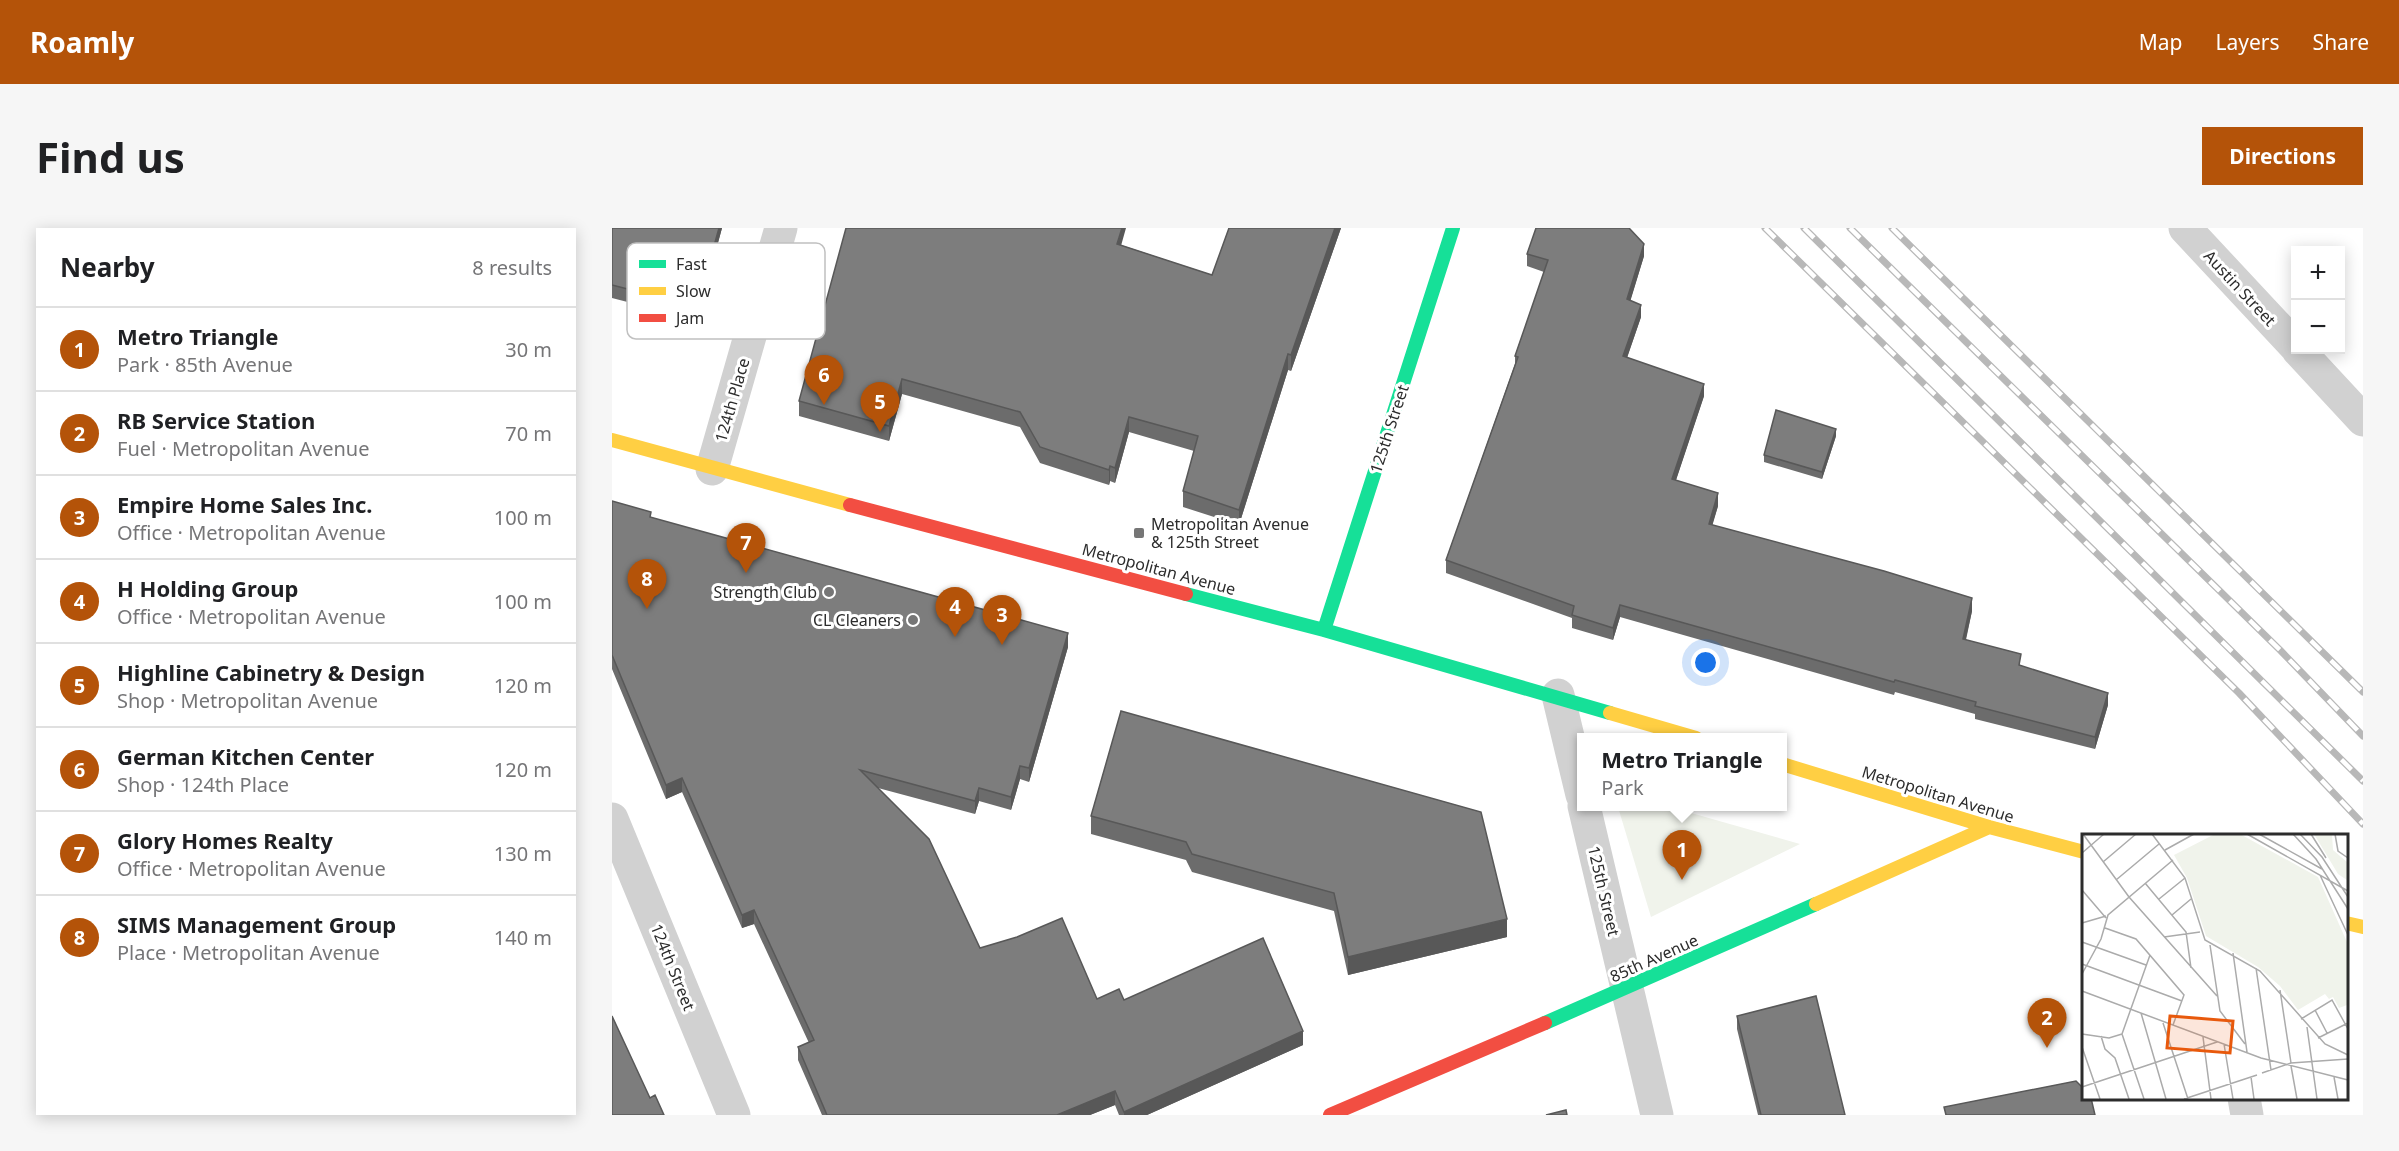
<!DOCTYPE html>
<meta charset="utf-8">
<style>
body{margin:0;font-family:"Noto Sans",sans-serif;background:#f6f6f6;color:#202124}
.controls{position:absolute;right:18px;top:18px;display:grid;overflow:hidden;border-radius:0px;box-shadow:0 3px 15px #0003}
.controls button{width:54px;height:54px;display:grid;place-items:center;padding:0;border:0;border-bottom:2px solid #e0e0e0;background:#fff;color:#202124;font:30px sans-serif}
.you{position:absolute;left:1094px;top:435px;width:21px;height:21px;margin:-15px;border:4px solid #fff;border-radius:50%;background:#1a73e8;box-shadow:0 0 0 9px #1a73e833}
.badge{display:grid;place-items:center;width:39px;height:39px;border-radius:50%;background:#b45309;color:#fff;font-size:20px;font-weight:700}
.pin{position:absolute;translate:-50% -50px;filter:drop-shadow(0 2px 3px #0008)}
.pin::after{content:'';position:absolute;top:32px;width:21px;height:18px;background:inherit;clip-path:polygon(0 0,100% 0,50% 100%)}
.popup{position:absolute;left:965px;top:505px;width:210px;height:78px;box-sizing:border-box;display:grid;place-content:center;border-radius:0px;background:#fff;filter:drop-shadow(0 2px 4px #0005);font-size:20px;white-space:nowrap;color:#757577}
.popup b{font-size:22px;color:#202124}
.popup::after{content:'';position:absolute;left:50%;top:100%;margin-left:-12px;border:12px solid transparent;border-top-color:#fff}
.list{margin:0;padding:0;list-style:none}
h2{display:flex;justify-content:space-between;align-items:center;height:78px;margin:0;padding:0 24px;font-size:26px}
h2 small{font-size:20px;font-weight:400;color:#757577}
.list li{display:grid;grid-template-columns:39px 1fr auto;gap:18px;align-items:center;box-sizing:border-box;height:84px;padding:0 24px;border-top:2px solid #e0e0e0}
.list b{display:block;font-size:22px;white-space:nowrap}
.list p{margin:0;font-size:20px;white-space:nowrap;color:#757577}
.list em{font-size:20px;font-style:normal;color:#757577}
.map{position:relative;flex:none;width:1751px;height:887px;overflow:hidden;border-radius:0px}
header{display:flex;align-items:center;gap:36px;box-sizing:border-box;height:84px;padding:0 30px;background:#b45309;color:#fff}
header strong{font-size:28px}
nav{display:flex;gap:33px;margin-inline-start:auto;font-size:21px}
.intro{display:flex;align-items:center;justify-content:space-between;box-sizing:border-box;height:144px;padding:0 36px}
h1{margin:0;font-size:42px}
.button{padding:15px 27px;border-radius:0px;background:#b45309;color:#fff;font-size:21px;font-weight:700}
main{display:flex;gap:36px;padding:0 36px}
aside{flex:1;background:#fff;border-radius:0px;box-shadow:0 3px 15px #0003}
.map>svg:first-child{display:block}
</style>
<header>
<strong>Roamly</strong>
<nav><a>Map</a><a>Layers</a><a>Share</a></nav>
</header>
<div class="intro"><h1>Find us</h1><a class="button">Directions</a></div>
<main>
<aside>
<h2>Nearby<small>8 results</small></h2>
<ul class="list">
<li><span class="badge">1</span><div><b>Metro Triangle</b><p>Park · 85th Avenue</p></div><em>30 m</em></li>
<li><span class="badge">2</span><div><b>RB Service Station</b><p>Fuel · Metropolitan Avenue</p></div><em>70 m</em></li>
<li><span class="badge">3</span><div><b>Empire Home Sales Inc.</b><p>Office · Metropolitan Avenue</p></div><em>100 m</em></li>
<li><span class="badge">4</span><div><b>H Holding Group</b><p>Office · Metropolitan Avenue</p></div><em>100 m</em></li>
<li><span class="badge">5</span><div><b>Highline Cabinetry &amp; Design</b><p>Shop · Metropolitan Avenue</p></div><em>120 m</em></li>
<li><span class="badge">6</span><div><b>German Kitchen Center</b><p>Shop · 124th Place</p></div><em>120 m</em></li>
<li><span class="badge">7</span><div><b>Glory Homes Realty</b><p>Office · Metropolitan Avenue</p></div><em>130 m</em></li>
<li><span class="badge">8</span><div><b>SIMS Management Group</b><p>Place · Metropolitan Avenue</p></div><em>140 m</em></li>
</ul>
</aside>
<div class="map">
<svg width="1751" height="887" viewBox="0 0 1751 887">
<rect width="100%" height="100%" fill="#fff"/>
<path fill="#f0f3eb" d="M 1006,579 L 1058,579 L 1188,616 L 1039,689 Z"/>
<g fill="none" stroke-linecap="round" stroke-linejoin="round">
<path stroke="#d1d1d1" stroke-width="33" d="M 1573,0 L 1684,119
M 1686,122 L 1751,192
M 100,241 L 169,0
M 946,467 L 970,567
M 972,578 L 1045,887
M 0,591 L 122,887
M 1632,870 L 1635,887"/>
<path stroke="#16e098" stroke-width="14" d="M 574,366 L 712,402 L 998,485
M 712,402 L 841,0
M 933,795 L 1204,676"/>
<path stroke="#ffcf43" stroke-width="14" d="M 0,212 L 238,277
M 998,485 L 1084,510
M 1170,536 L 1377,599 L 1472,624
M 1204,676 L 1377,599
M 1734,695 L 1751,699"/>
<path stroke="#f24e42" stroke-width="14" d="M 238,277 L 574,366
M 718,887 L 933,795"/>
<defs>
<path id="rail" d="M 1153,0 L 1627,465 L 1751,596
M 1192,0 L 1751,553
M 1238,0 L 1668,422 L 1751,508
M 1280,0 L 1751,464"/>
</defs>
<use href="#rail" stroke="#b8b8b8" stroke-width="7"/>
<use href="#rail" stroke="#fff" stroke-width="4.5" stroke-dasharray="14" stroke-linecap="butt"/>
</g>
<path fill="#6c6c6c" d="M 0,0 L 110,0 L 85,92 L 0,70 Z
M 617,0 L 729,0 L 679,143 L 676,142 L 627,297 L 571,279 L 571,263 L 582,223 L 517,204 L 503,255 L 498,253 L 497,257 L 428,235 L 408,199 L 290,166 L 277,213 L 187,188 L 187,173 L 509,17 L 600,47 Z
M 915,26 L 1032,28 L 1018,73 L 1029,89 L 1015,130 L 1092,168 L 1064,252 L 1106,278 L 1100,297 L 1360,383 L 1354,412 L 1496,477 L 1483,521 L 1363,491 L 1363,486 L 1283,464 L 1282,467 L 1008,389 L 1001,412 L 960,400 L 960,390 L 834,345 L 834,332 L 903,136 L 903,128 L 932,44 L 915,38 Z
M 1224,208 L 1210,251 L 1152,234 L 1152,227 Z
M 0,273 L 39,289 L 456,419 L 417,554 L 408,551 L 399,582 L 367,573 L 363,586 L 266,560 L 368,720 L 485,771 L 512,772 L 691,817 L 535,887 L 507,887 L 503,877 L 478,887 L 210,887 L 186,832 L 186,819 L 197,815 L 142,696 L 130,700 L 70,564 L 54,571 L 0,441 Z
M 509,483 L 895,709 L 736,747 L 722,683 L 580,644 L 574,632 L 479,606 L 479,588 Z
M 1125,788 L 1233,887 L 1146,887 L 1125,801 Z"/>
<path fill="#585858" d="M 107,0 L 110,0 L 85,92 L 85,79 Z
M 510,0 L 514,0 L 505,32 L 505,16 Z
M 723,0 L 729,0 L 679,143 L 679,127 Z
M 1032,16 L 1032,28 L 1015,84 L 1015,71 Z
M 1029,77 L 1029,89 L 1011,141 L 1011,128 Z
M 676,126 L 676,142 L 627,297 L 627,282 Z
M 290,151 L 290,166 L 277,213 L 277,198 Z
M 1092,156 L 1092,168 L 1060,264 L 1060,251 Z
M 517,189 L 517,204 L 503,255 L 503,240 Z
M 1224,201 L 1224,208 L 1210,251 L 1210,244 Z
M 498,238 L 498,253 L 497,257 L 497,242 Z
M 1106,265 L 1106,278 L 1097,309 L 1097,296 Z
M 1360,370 L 1360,383 L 1351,423 L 1351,411 Z
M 1008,377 L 1008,389 L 1001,412 L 1001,400 Z
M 456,405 L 456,419 L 417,554 L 417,540 Z
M 1496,465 L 1496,477 L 1483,521 L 1483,509 Z
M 408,538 L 408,551 L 399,582 L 399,569 Z
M 70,550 L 70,564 L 54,571 L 54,557 Z
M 367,560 L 367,573 L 363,586 L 363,573 Z
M 142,682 L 142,696 L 130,700 L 130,687 Z
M 895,691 L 895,709 L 736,747 L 736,729 Z
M 691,803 L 691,817 L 535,887 L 512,887 L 512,884 Z
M 503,863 L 503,877 L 478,887 L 445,887 Z"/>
<path fill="#7d7d7d" stroke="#585858" stroke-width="1.5" d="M 0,0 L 107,0 L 85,79 L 0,57 Z
M 234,0 L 510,0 L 505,16 L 600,47 L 617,0 L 723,0 L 679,127 L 676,126 L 627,282 L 571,263 L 586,208 L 517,189 L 503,240 L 498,238 L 497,242 L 428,219 L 408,184 L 290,151 L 277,198 L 187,173 Z
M 924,0 L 1017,0 L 1032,16 L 1015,71 L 1029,77 L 1011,128 L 1092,156 L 1060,251 L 1106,265 L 1097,296 L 1272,343 L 1360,370 L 1351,411 L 1409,426 L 1407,437 L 1496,465 L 1483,509 L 1363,478 L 1364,474 L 1283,452 L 1282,454 L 1008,377 L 1001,400 L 960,387 L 962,378 L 834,332 L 906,129 L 903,128 L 936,32 L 915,26 Z
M 1164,182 L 1224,201 L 1210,244 L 1152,227 Z
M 0,273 L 39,284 L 38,289 L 456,405 L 417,540 L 408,538 L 399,569 L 367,560 L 363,573 L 248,542 L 317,611 L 368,720 L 405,709 L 450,690 L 485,771 L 507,761 L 512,772 L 651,710 L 691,803 L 512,884 L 503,863 L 445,887 L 215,887 L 186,819 L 202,812 L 142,682 L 130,687 L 70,550 L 54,557 L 0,427 Z
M 509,483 L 869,584 L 895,691 L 736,729 L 722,665 L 580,626 L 574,614 L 479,588 Z
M 1204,768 L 1233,887 L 1149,887 L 1125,788 Z
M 0,788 L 38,870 L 43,867 L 52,887 L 0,887 Z
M 1464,853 L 1472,861 L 1472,870 L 1479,870 L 1483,887 L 1334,887 L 1332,879 Z
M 954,882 L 955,887 L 934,887 Z"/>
<g fill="#767676" stroke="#fff" stroke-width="2">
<rect x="521" y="299" width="12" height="12" rx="3"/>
<circle cx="217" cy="364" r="6"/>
<circle cx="301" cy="392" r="6"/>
</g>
<g text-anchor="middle" stroke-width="6" stroke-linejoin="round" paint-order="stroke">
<g font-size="16" fill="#2c2c2c" stroke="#fff">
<text transform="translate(1628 60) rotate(47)" y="6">Austin Street</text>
<text transform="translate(120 172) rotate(-74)" y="6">124th Place</text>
<text transform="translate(777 201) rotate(-72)" y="6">125th Street</text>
<text transform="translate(547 341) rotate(15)" y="6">Metropolitan Avenue</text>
<text transform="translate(1326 566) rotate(17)" y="6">Metropolitan Avenue</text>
<text transform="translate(992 663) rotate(77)" y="6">125th Street</text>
<text transform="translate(1042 730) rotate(-24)" y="6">85th Avenue</text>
<text transform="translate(61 739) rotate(68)" y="6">124th Street</text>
</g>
<g font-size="16" fill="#2c2c2c" stroke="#fff" text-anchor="end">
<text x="539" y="302" text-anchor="start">Metropolitan Avenue<tspan x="539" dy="18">&amp; 125th Street</tspan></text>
<text x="205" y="370">Strength Club</text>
<text x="289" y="398">CL Cleaners</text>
</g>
</g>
<g transform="translate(1470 606)">
<rect width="266" height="266" fill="#fff"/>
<path d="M 133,0 L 158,0 L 236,43 L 265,108 L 265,171 L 257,174 L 251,163 L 247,165 L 243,160 L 216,176 L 198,152 L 176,133 L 124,102 L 105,44 L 92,21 ZM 232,0 L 250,0 L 251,16 L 265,28 L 265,46 L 256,40 Z" fill="#f0f3eb"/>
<path fill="none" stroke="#ababab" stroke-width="1.5" d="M 1,0 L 47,63 L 135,162M 70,0 L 103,44 L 123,106 L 178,137 L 243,210 L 266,221M 165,0 L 266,57M 177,0 L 240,35M 211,0 L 234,25 L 266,75M 218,0 L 240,23 L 266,63M 229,0 L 244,24M 253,0 L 256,17 L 266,24M 83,16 L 112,0M 0,19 L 22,0M 21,28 L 54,0M 238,41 L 266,101M 34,46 L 77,10M 63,49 L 104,98 L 109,134M 0,56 L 24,84M 77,65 L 103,44M 90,81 L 109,65M 0,89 L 24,82M 23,94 L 54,105 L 102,161 L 91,191M 82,103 L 118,98M 0,108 L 64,131M 128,111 L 138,177 L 163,210M 151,119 L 165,218M 0,130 L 100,167M 174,134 L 189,236M 0,140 L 19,105 L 26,81 L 91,26M 0,154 L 0,174M 198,156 L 209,229M 0,157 L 179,224 L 266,246M 233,176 L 245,199M 59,179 L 84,265M 219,185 L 250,166 L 266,195M 81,189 L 106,265M 225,193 L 235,265M 0,200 L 27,204 L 40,200M 40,200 L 68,121M 40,200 L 62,265M 19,202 L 23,215 L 33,224 L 47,265M 121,203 L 129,265M 236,204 L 266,189M 142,210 L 151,265M 0,213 L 18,265M 209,232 L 215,265M 180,239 L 209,229 L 266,225M 169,243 L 172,265M 252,243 L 256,265M 0,253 L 135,208M 102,265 L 175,241"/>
<path fill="#e8590c" fill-opacity="0.15" stroke="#e8590c" stroke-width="3" d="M 88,182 L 151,187 L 148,219 L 85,214 Z"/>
<rect width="266" height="266" fill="none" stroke="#2c2c2c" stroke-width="3"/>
</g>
<rect x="15" y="15" width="198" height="96" rx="9" fill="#fff" stroke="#c0c0c0" stroke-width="1.5"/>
<rect x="27" y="32" width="27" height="8" fill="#16e098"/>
<rect x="27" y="59" width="27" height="8" fill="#ffcf43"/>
<rect x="27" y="86" width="27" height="8" fill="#f24e42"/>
<g font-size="16" fill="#2c2c2c">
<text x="64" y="42">Fast</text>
<text x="64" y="69">Slow</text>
<text x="64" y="96">Jam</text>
</g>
</svg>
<div class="controls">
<button>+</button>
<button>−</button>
</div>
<div class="you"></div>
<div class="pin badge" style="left:1070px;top:652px">1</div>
<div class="popup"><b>Metro Triangle</b>Park</div>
<div class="pin badge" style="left:1435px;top:820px">2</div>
<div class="pin badge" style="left:390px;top:417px">3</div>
<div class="pin badge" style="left:343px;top:409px">4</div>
<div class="pin badge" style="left:268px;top:204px">5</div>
<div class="pin badge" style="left:212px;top:177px">6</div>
<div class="pin badge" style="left:134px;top:345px">7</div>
<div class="pin badge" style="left:35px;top:381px">8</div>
</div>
</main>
